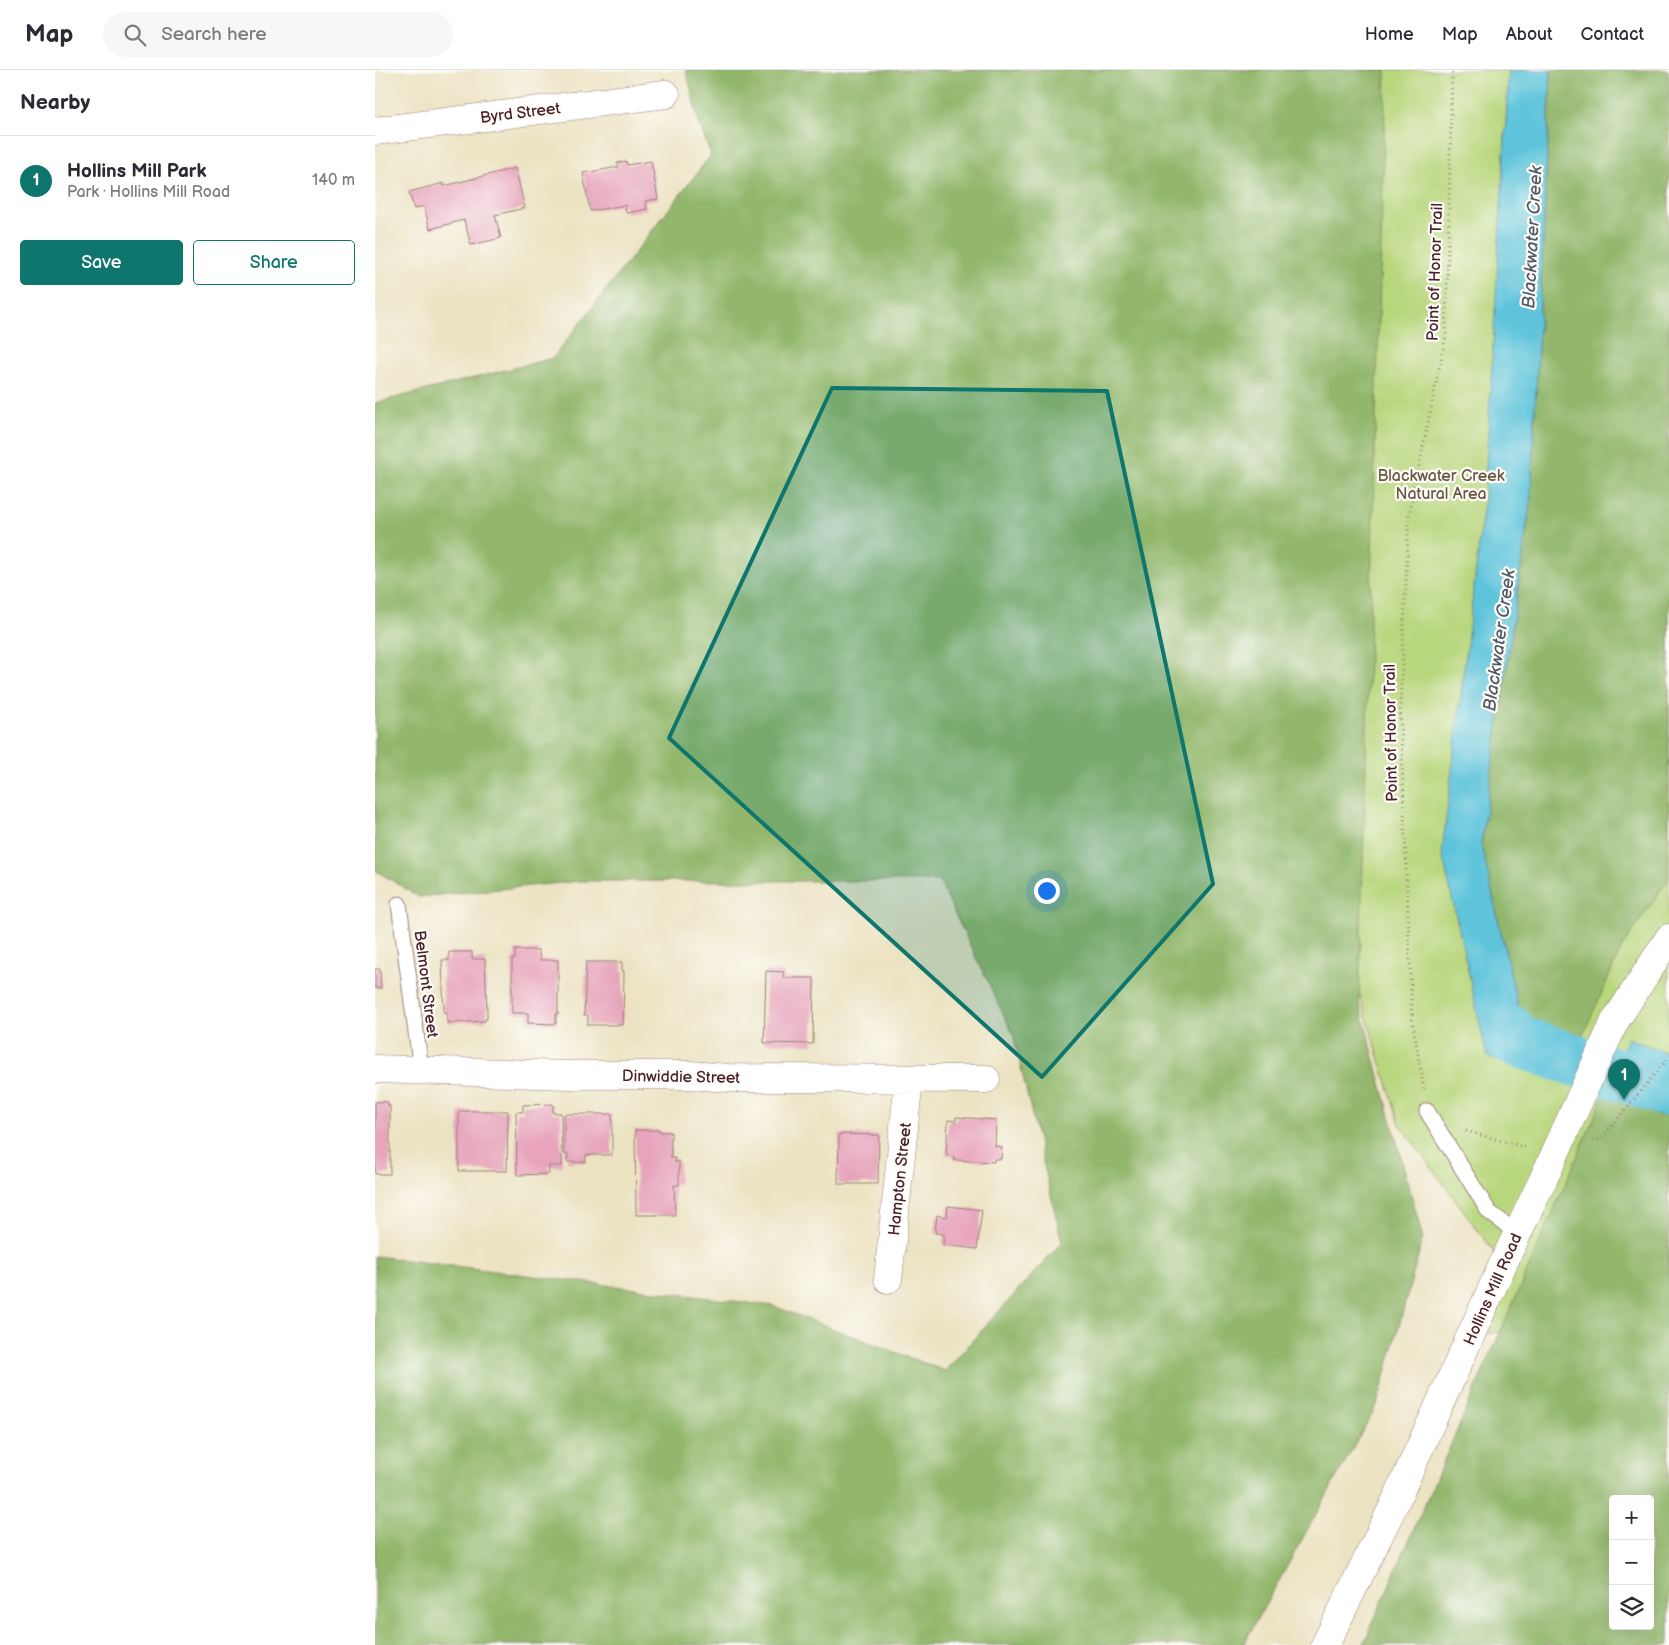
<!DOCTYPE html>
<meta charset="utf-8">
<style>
body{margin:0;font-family:"Balsamiq Sans",sans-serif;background:#f7f7f7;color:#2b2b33}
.controls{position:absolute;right:15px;bottom:15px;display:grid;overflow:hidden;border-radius:5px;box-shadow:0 5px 20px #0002}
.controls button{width:45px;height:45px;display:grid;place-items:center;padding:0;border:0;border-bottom:1px solid #e1e1e2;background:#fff;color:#2b2b33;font:25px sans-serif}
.you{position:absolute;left:671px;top:820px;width:18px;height:18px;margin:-12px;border:4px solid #fff;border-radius:50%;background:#1a73e8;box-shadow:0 0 0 8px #1a73e833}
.badge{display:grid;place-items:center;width:32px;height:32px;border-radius:50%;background:#0f766e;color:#fff;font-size:16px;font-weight:700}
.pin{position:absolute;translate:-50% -41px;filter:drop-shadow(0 1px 2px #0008)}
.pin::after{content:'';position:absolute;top:26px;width:18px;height:15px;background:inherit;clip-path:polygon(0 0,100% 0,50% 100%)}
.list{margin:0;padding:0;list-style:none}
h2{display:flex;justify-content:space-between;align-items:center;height:65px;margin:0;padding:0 20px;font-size:21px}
h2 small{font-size:16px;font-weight:400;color:#7c7c81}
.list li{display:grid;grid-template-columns:32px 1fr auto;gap:15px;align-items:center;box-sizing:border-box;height:90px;padding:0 20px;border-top:1px solid #e1e1e2}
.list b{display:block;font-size:19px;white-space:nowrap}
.list p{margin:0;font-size:16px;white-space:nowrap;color:#7c7c81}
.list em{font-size:16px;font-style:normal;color:#7c7c81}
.actions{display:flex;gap:10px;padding:15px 20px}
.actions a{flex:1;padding:11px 0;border:1px solid #0f766e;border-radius:5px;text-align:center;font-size:18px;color:#0f766e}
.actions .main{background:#0f766e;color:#fff}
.icon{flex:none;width:28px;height:28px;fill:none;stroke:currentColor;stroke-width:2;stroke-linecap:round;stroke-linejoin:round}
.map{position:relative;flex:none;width:1294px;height:1575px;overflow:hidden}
header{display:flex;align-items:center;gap:30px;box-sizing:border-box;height:70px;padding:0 25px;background:#fff;border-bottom:1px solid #e1e1e2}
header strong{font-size:24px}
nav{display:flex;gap:28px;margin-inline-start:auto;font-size:18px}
.search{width:350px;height:45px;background:#f7f7f7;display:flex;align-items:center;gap:12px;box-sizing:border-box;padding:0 18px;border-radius:28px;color:#7c7c81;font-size:19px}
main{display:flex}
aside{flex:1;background:#fff}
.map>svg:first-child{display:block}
</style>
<header>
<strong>Map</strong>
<div class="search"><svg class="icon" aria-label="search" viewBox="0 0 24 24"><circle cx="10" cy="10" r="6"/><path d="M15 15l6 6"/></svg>Search here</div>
<nav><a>Home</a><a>Map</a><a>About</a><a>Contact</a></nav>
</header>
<main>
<aside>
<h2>Nearby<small></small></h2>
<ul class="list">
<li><span class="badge">1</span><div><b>Hollins Mill Park</b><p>Park · Hollins Mill Road</p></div><em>140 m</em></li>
</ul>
<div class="actions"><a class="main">Save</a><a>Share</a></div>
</aside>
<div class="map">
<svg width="1294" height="1575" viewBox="0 0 1294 1575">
<rect width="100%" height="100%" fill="#fdfcf7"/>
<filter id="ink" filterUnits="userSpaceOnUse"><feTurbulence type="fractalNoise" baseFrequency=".02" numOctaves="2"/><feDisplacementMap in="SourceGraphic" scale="10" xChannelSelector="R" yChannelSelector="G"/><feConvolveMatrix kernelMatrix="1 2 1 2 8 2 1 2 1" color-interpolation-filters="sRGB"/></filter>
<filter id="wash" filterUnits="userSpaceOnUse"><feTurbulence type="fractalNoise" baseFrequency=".0096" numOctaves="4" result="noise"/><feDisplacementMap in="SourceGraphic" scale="20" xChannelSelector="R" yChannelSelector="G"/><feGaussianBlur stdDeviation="1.12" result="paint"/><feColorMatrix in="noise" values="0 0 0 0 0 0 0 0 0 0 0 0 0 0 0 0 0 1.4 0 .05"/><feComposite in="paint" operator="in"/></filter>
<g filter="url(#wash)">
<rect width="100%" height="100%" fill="#ece3c3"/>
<path fill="#b8d67c" stroke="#817a54" d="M 529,0 L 1134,0 L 1123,193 L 1294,195 L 1294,1232 L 1095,1267 L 1128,1194 L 1025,1055 L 811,365 Z"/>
<path fill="#92b76c" stroke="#6e6b4c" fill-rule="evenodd" d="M 311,0 L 1011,0 L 984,932 L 1048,1168 L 1002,1335 L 868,1575 L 0,1575 L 0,1186 L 398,1236 L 570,1301 L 687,1172 L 638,964 L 564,811 L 205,811 L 44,827 L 0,800 L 0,333 L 178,288 L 336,85 L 325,56 Z
M 1176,0 L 1293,0 L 1294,9 L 1294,808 L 1247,877 L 1202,978 L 1148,959 L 1106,774 L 1156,428 Z
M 1231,1021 L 1282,1045 L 1294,1046 L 1294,1575 L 988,1575 ZM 1238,1429 L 1275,1429 L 1275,1556 L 1238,1556 Z"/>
<path fill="#5ec4db" stroke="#547283" d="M 1134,0 L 1176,0 L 1156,428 L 1106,774 L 1148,959 L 1202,978 L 1181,1011 L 1112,986 L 1067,783 L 1109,432 Z
M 1253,968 L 1294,984 L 1294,1046 L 1282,1045 L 1231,1021 Z"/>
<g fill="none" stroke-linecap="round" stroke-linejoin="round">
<path stroke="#5ec4db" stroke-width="52" d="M 1134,960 L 1136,969 L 1290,1020 L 1294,1019"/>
</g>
<g id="blocks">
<path fill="#e7a4bc" d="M 251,91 L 252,95 L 276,91 L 283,129 L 270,131 L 272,139 L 251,143 L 250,135 L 215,141 L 208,103 L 244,97 L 242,93 Z
M 140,98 L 150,138 L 120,145 L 126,168 L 96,175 L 89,150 L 55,159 L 49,136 L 39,139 L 34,122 L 69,113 L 69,116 Z
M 140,880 L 164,880 L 165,890 L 183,890 L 183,944 L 181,944 L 181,954 L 153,953 L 153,943 L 137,943 L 137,889 L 140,889 Z
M 74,882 L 97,882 L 97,889 L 110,889 L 112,942 L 112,949 L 110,949 L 110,951 L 72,953 L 72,944 L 69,943 L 67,890 L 74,890 Z
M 211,892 L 247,892 L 247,901 L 249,901 L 248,955 L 213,955 L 213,945 L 209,945 Z
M 0,899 L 5,899 L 6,918 L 0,918 Z
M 391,901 L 409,902 L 408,908 L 439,908 L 438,974 L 389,973 Z
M 0,1032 L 13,1032 L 13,1036 L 15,1036 L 15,1104 L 0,1104 Z
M 178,1034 L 178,1043 L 186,1043 L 187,1096 L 174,1096 L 174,1104 L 142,1105 L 141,1042 L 148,1042 L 148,1035 Z
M 84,1041 L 133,1041 L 132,1101 L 84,1101 Z
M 189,1044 L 237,1044 L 237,1085 L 211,1085 L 211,1092 L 192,1092 L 193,1084 L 189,1084 Z
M 581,1047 L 621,1050 L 620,1076 L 627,1077 L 626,1089 L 619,1089 L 619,1092 L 579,1090 L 579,1086 L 571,1085 L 573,1050 L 581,1051 Z
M 260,1060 L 285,1060 L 285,1062 L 296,1062 L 296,1088 L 300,1088 L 300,1092 L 304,1091 L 304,1115 L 299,1115 L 300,1145 L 261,1145 Z
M 464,1064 L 504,1065 L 503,1114 L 463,1114 Z
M 573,1136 L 607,1140 L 602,1179 L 568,1175 L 569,1164 L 560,1163 L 562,1145 L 572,1147 Z"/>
</g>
</g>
<g filter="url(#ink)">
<use href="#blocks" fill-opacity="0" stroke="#9b8177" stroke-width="1"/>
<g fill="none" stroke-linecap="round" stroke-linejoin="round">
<defs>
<path id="lane" d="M 24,834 L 46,1000
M 1052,1041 L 1114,1142 L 1142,1163"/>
<path id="street" d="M 0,61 L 291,24
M 0,999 L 196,1005 L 314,1005 L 354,1008 L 611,1009
M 513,1209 L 534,1009"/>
<path id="secondary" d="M 1239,953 L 1294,868
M 950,1575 L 1017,1439 L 1128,1194 L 1173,1099"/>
</defs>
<use href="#lane" stroke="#9b8177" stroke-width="17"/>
<use href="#street" stroke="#9b8177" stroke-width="29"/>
<use href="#secondary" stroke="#9b8177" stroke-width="29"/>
<path stroke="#9b8177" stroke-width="3" stroke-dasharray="1 4" stroke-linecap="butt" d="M 1049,1019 L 1037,948 L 1025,638 L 1034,445 L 1071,265 L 1077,0
M 1091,1061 L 1153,1078
M 1218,1071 L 1227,1068 L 1294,987"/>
<use href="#lane" stroke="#fff" stroke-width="15"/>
<use href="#street" stroke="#fff" stroke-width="28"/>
<use href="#secondary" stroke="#fff" stroke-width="28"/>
<defs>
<path id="secondary-bridge" d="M 1173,1099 L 1239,953"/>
</defs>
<use href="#secondary-bridge" stroke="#9b8177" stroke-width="29" stroke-linecap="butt"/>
<use href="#secondary-bridge" stroke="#fff" stroke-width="28"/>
</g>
</g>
<path fill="#0f766e" fill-opacity="0.2" stroke="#0f766e" stroke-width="4" stroke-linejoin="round" d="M 457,318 L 732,321 L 838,814 L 667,1007 L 294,668 Z"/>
<g text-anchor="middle" stroke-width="4.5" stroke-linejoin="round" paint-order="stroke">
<g font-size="16" fill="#4a1f2b" stroke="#fdfcf7">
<text transform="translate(145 42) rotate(-7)" y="6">Byrd Street</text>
<text transform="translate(1059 202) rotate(-88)" y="6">Point of Honor Trail</text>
<text transform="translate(1015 663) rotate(-91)" y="6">Point of Honor Trail</text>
<text transform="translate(52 914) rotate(83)" y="6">Belmont Street</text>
<text transform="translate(306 1006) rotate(1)" y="6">Dinwiddie Street</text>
<text transform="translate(524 1109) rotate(-84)" y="6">Hampton Street</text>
<text transform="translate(1117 1219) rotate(-66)" y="6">Hollins Mill Road</text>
</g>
<g font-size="16" fill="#6b5643" stroke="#fdfcf7">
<text x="1066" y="411">Blackwater Creek<tspan x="1066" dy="18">Natural Area</tspan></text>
</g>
<g font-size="18" font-style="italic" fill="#515969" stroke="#fdfcf7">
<text transform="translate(1157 167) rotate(-87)" y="6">Blackwater Creek</text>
<text transform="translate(1124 570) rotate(-82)" y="6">Blackwater Creek</text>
</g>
</g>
</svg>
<div class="controls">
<button>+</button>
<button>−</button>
<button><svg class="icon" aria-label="layers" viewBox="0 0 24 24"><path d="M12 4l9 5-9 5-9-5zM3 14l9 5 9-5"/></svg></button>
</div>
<div class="you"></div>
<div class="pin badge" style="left:1249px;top:1030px">1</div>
</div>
</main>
